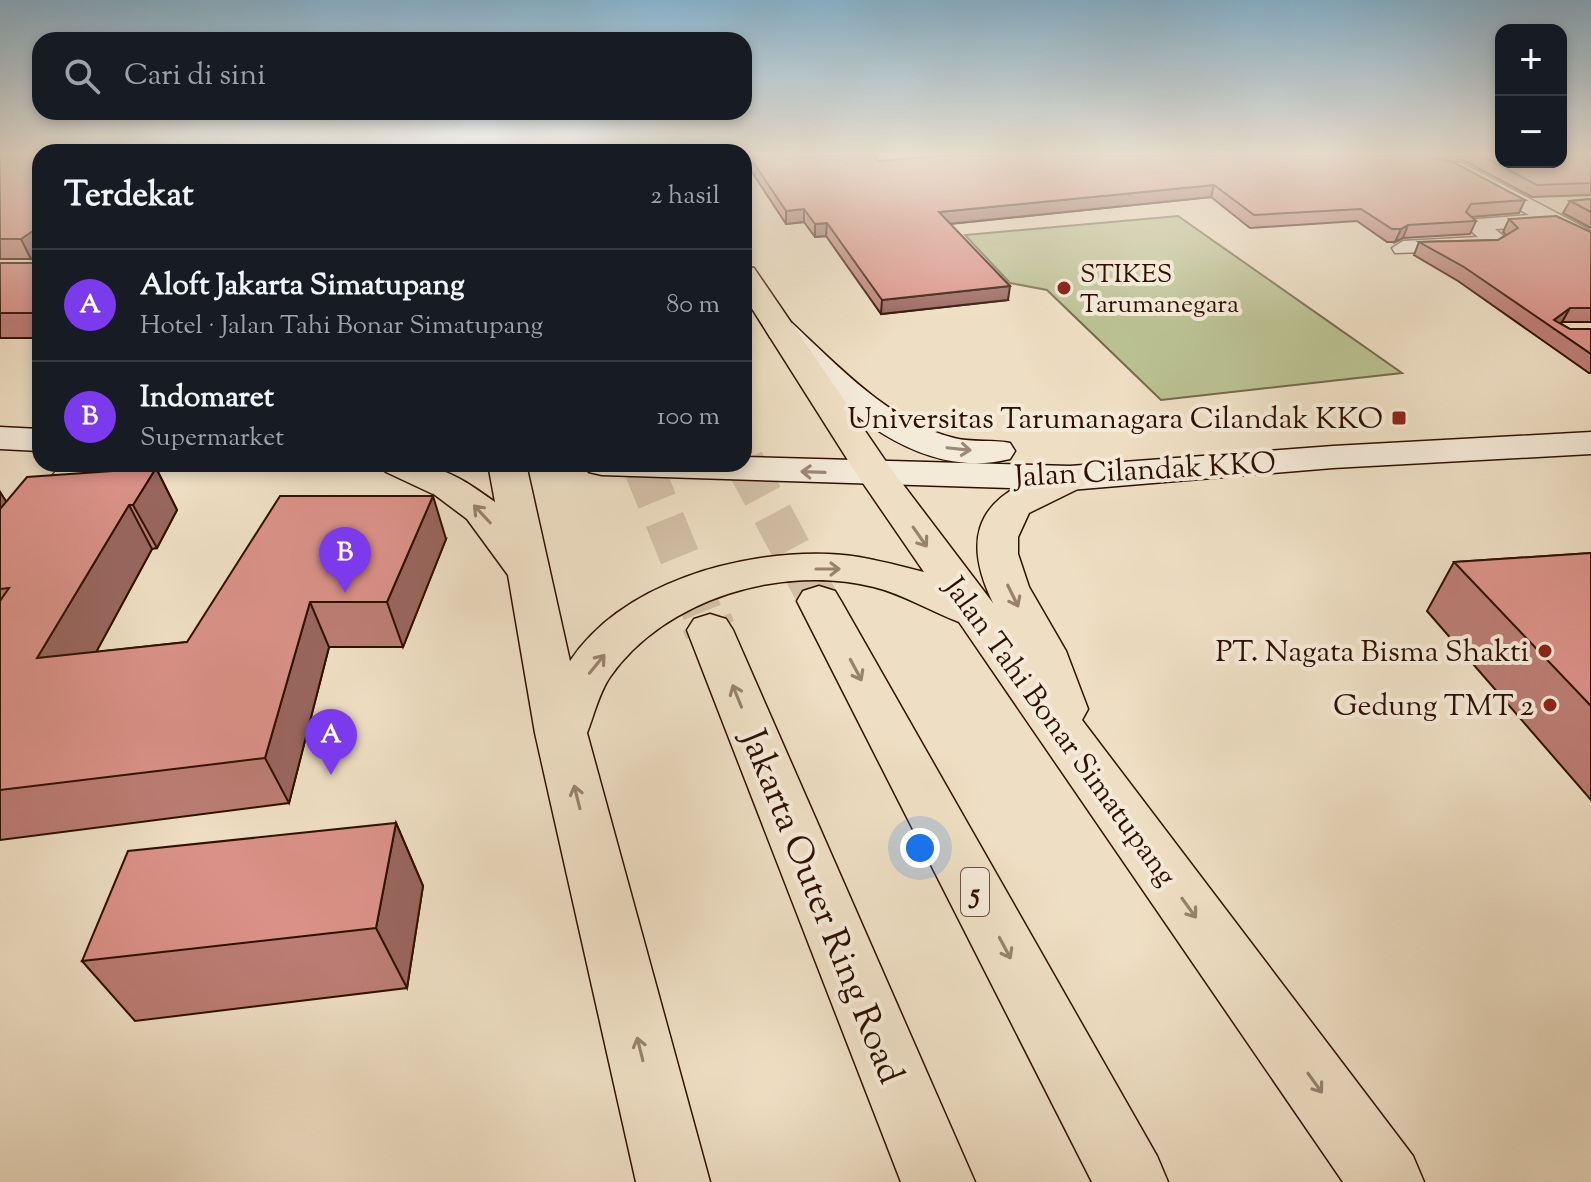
<!DOCTYPE html>
<html lang="id">
<meta charset="utf-8">
<style>
body{margin:0;font-family:"Sorts Mill Goudy",serif;background:#20242c;color:#f1f3f6}
.controls{position:absolute;right:24px;top:24px;display:grid;overflow:hidden;border-radius:16px;box-shadow:0 4px 12px #0003}
.controls button{width:72px;height:72px;display:grid;place-items:center;padding:0;border:0;border-bottom:2px solid #363941;background:#171b24;color:#f1f3f6;font:40px sans-serif}
.you{position:absolute;left:920px;top:848px;width:28px;height:28px;margin:-20px;border:6px solid #fff;border-radius:50%;background:#1a73e8;box-shadow:0 0 0 12px #1a73e833}
.badge{display:grid;place-items:center;width:52px;height:52px;border-radius:50%;background:#7c3aed;color:#fff;font-size:26px;font-weight:700}
.pin{position:absolute;translate:-50% -66px;filter:drop-shadow(0 2px 4px #0008)}
.pin::after{content:'';position:absolute;top:42px;width:28px;height:24px;background:inherit;clip-path:polygon(0 0,100% 0,50% 100%)}
.list{margin:0;padding:0;list-style:none}
h2{display:flex;justify-content:space-between;align-items:center;height:104px;margin:0;padding:0 32px;font-size:34px}
h2 small{font-size:26px;font-weight:400;color:#9ea1a6}
.list li{display:grid;grid-template-columns:52px 1fr auto;gap:24px;align-items:center;box-sizing:border-box;height:112px;padding:0 32px;border-top:2px solid #363941}
.list b{display:block;font-size:30px;white-space:nowrap}
.list p{margin:0;font-size:26px;white-space:nowrap;color:#9ea1a6}
.list em{font-size:26px;font-style:normal;color:#9ea1a6}
.icon{flex:none;width:44px;height:44px;fill:none;stroke:currentColor;stroke-width:2;stroke-linecap:round;stroke-linejoin:round}
.map{position:relative;flex:none;width:1591px;height:1182px;overflow:hidden}
.search{position:absolute;background:#171b24;box-shadow:0 4px 12px #0003;left:32px;top:32px;width:720px;height:88px;display:flex;align-items:center;gap:20px;box-sizing:border-box;padding:0 28px;border-radius:24px;color:#9ea1a6;font-size:30px}
.panel{position:absolute;background:#171b24;box-shadow:0 4px 12px #0003;left:32px;top:144px;width:720px;height:328px;border-radius:24px}
.map>svg:first-child{display:block}
</style>
<div class="map">
<svg width="1591" height="1182" viewBox="0 0 1591 1182">
<rect width="100%" height="100%" fill="#eedec3"/>
<filter id="stains"><feTurbulence type="fractalNoise" baseFrequency=".0025" numOctaves="4"/><feColorMatrix values="0 0 0 0 .2 0 0 0 0 .09 0 0 0 0 .02 0 0 0 .5 -.17"/></filter>
<radialGradient id="worn" r=".72"><stop offset=".6" stop-color="#630" stop-opacity="0"/><stop offset="1" stop-color="#630" stop-opacity=".3"/></radialGradient>
<path fill="#bac192" stroke="#75694a" stroke-width="2" d="M 1178,216 L 1402,373 L 1161,400 L 1047,290 L 1010,283 L 965,235 Z"/>
<g fill="none" stroke-linecap="round" stroke-linejoin="round">
<path stroke="#d2bfa6" stroke-width="40" stroke-dasharray="40 20" stroke-linecap="butt" d="M 744,461 L 819,601
M 642,464 L 707,624"/>
<path stroke="#d2bfa6" stroke-width="51" stroke-dasharray="51 26" stroke-linecap="butt" d="M 707,622 L 710,630"/>
<defs>
<path id="street" d="M 1396,156 L 1430,156 L 1462,163 L 1591,231 L 1591,246 L 1550,226 L 1495,229 L 1509,241 L 1492,250 L 1395,253 L 1392,248 L 1403,241 L 1478,237 L 1463,224 L 1466,220 L 1529,215 L 1449,171 L 1399,160 Z
M 62,464 L 93,464 L 12,568 L 0,571 L 0,538 Z"/>
<path id="secondary" d="M 781,321 L 792,323 C 839,367 890,422 954,438 C 973,443 992,439 1010,443 L 1015,451 L 1010,459 C 912,483 833,398 770,337 L 766,330 L 770,323 Z
M 0,427 L 40,429 L 40,451 L 0,449 Z
M 1591,432 L 1591,454 L 1333,468 L 1070,490 L 602,475 L 589,472 L 583,464 L 744,464 L 744,457 L 1070,466 L 1333,446 Z"/>
<path id="highway" d="M 744,266 L 754,268 L 889,466 L 993,603 C 965,545 972,503 1036,478 C 1053,471 1065,465 1084,470 L 1089,478 L 1084,486 L 1029,513 L 1018,537 L 1018,554 L 1029,587 L 1066,651 L 1088,709 L 1082,720 L 1413,1156 L 1424,1182 L 1343,1182 L 959,622 C 930,611 905,595 874,587 C 783,564 665,598 610,677 C 599,693 594,715 587,733 L 710,1182 L 636,1182 L 535,733 L 508,575 L 467,519 L 435,495 L 386,472 L 380,464 C 437,464 449,469 495,502 L 488,464 L 526,464 L 570,661 C 622,583 739,551 828,554 C 861,555 892,564 924,572 L 856,473 L 744,296 Z
M 819,586 L 835,591 L 841,601 L 1157,1156 L 1168,1182 L 1092,1182 L 797,601 L 803,591 Z
M 710,614 L 726,619 L 733,630 L 975,1182 L 901,1182 L 687,630 L 694,619 Z"/>
</defs>
<use href="#street" stroke="#604432" stroke-width="3"/>
<use href="#secondary" stroke="#301101" stroke-width="3"/>
<use href="#highway" stroke="#301101" stroke-width="3"/>
<use href="#street" fill="#f4ead8" fill-rule="evenodd"/>
<use href="#secondary" fill="#f4ead8" fill-rule="evenodd"/>
<use href="#highway" fill="#eedec3" fill-rule="evenodd"/>
</g>
<path fill="#bb7d74" stroke="#301101" stroke-width="2" d="M 0,156 L 31,259 L 0,259 Z
M 744,156 L 875,156 L 878,161 L 1525,200 L 1519,213 L 1471,217 L 1476,221 L 1470,234 L 1403,238 L 1395,242 L 1387,242 L 1357,221 L 1250,228 L 1211,197 L 950,224 L 1008,300 L 881,314 L 826,236 L 815,237 L 804,222 L 786,224 L 744,160 Z
M 1444,156 L 1591,156 L 1591,195 L 1532,197 L 1463,160 Z
M 1591,199 L 1591,228 L 1563,213 L 1570,201 Z
M 1509,219 L 1591,232 L 1591,322 L 1562,322 L 1560,323 L 1570,329 L 1591,329 L 1591,373 L 1589,373 L 1458,281 L 1414,255 L 1419,242 L 1498,240 L 1506,235 L 1503,232 Z
M 0,263 L 40,263 L 40,338 L 0,338 Z
M 156,468 L 177,510 L 157,548 L 152,549 L 96,652 L 187,642 L 446,539 L 403,647 L 329,647 L 289,803 L 0,840 L 0,492 L 6,502 Z
M 1591,553 L 1591,800 L 1427,611 L 1454,562 Z
M 396,823 L 423,886 L 407,988 L 135,1021 L 82,961 Z"/>
<path fill="#99665e" stroke="#301101" stroke-width="2" d="M 1214,185 L 1211,197 L 938,225 L 939,212 Z
M 804,209 L 804,222 L 786,224 L 786,211 Z
M 827,223 L 826,236 L 815,237 L 815,224 Z
M 1408,225 L 1403,238 L 1395,242 L 1401,229 Z
M 40,226 L 40,252 L 31,259 L 21,239 Z
M 1010,286 L 1008,300 L 881,314 L 882,300 Z
M 1570,308 L 1562,322 L 1554,328 L 1554,320 Z
M 156,468 L 177,510 L 157,548 L 133,505 Z
M 0,492 L 15,515 L 0,534 Z
M 433,496 L 446,539 L 403,647 L 387,602 Z
M 129,505 L 152,549 L 68,704 L 37,658 Z
M 310,602 L 329,647 L 289,803 L 265,758 Z
M 396,823 L 423,886 L 407,988 L 376,928 Z"/>
<path fill="#da9187" stroke="#301101" stroke-width="2" d="M 0,156 L 40,156 L 40,226 L 21,239 L 0,239 Z
M 749,156 L 875,156 L 878,161 L 936,156 L 1425,156 L 1453,162 L 1525,200 L 1471,204 L 1466,212 L 1476,221 L 1408,225 L 1401,229 L 1392,229 L 1361,209 L 1254,215 L 1214,185 L 939,212 L 1010,286 L 882,300 L 827,223 L 815,224 L 804,209 L 786,211 Z
M 1482,156 L 1501,156 L 1501,162 L 1561,162 L 1561,156 L 1591,156 L 1591,183 L 1537,185 Z
M 1591,199 L 1591,212 L 1570,201 Z
M 1556,216 L 1591,232 L 1591,308 L 1570,308 L 1554,320 L 1570,329 L 1591,329 L 1591,354 L 1464,267 L 1419,242 L 1498,240 L 1518,228 L 1509,219 Z
M 0,263 L 40,263 L 40,313 L 0,313 Z
M 156,468 L 133,505 L 129,505 L 37,658 L 187,642 L 280,496 L 433,496 L 387,602 L 310,602 L 265,758 L 0,790 L 0,601 L 9,588 L 0,589 L 0,509 L 27,477 Z
M 1591,553 L 1591,706 L 1454,562 Z
M 396,823 L 376,928 L 82,961 L 128,851 Z"/>
<defs><path id="oneway-shaft" d="M-6 0H5M1.5-3L5.5 0L1.5 3" fill="none" stroke-width="1.6" stroke-linecap="round" stroke-linejoin="round" transform="scale(2)"/></defs>
<g stroke="#9c8877">
<use href="#oneway-shaft" transform="translate(959 449) rotate(6)"/>
<use href="#oneway-shaft" transform="translate(813 472) rotate(-178)"/>
</g>
<g stroke="#98826c">
<use href="#oneway-shaft" transform="translate(482 514) rotate(-133)"/>
<use href="#oneway-shaft" transform="translate(920 537) rotate(55)"/>
<use href="#oneway-shaft" transform="translate(828 569)"/>
<use href="#oneway-shaft" transform="translate(1013 596) rotate(64)"/>
<use href="#oneway-shaft" transform="translate(597 664) rotate(-51)"/>
<use href="#oneway-shaft" transform="translate(856 670) rotate(62)"/>
<use href="#oneway-shaft" transform="translate(737 696) rotate(-112)"/>
<use href="#oneway-shaft" transform="translate(577 797) rotate(-104)"/>
<use href="#oneway-shaft" transform="translate(1189 908) rotate(54)"/>
<use href="#oneway-shaft" transform="translate(1005 948) rotate(62)"/>
<use href="#oneway-shaft" transform="translate(640 1049) rotate(-104)"/>
<use href="#oneway-shaft" transform="translate(1315 1083) rotate(54)"/>
</g>
<linearGradient id="sky" x2="0" y2="1"><stop stop-color="#88b7d4"/><stop offset="0.48" stop-color="#f7f0e4"/><stop offset="1" stop-color="#f7f0e4" stop-opacity="0"/></linearGradient>
<rect width="1591" height="322" fill="url(#sky)"/>
<g fill="#8f2418" stroke="#f4ead8" stroke-width="3">
<circle cx="1064" cy="288" r="8"/>
<rect x="1391" y="410" width="16" height="16" rx="4"/>
<circle cx="1545" cy="651" r="8"/>
<circle cx="1550" cy="705" r="8"/>
</g>
<g text-anchor="middle" stroke-width="8" stroke-linejoin="round" paint-order="stroke">
<g font-size="26" fill="#301101" stroke="#f4ead8" text-anchor="start">
<text x="1080" y="282">STIKES<tspan x="1080" dy="30">Tarumanegara</tspan></text>
</g>
<rect fill="#f4ead8" stroke="#6b5242" stroke-width="2" x="961" y="868" width="28" height="48" rx="6"/>
<g font-size="28" font-weight="bold" fill="#301101">
<text x="975" y="902">5</text>
</g>
<g font-size="30" fill="#301101" stroke="#f4ead8" text-anchor="end">
<text x="1383" y="428">Universitas Tarumanagara Cilandak KKO</text>
<text x="1529" y="661">PT. Nagata Bisma Shakti</text>
<text x="1534" y="715">Gedung TMT 2</text>
</g>
<g font-size="30" fill="#301101" stroke="#f4ead8">
<text transform="translate(1145 469) rotate(-3)" y="10">Jalan Cilandak KKO</text>
<text transform="translate(1061 731) rotate(54)" y="10">Jalan Tahi Bonar Simatupang</text>
</g>
<g font-size="36" fill="#301101" stroke="#f4ead8">
<text transform="translate(824 906) rotate(68)" y="13">Jakarta Outer Ring Road</text>
</g>
</g>
<rect width="100%" height="100%" filter="url(#stains)"/>
<rect width="100%" height="100%" fill="url(#worn)"/>
</svg>
<div class="controls">
<button>+</button>
<button>−</button>
</div>
<div class="you"></div>
<div class="pin badge" style="left:331px;top:775px">A</div>
<div class="pin badge" style="left:345px;top:593px">B</div>
<div class="search"><svg class="icon" aria-label="search" viewBox="0 0 24 24"><circle cx="10" cy="10" r="6"/><path d="M15 15l6 6"/></svg>Cari di sini</div>
<section class="panel">
<h2>Terdekat<small>2 hasil</small></h2>
<ul class="list">
<li><span class="badge">A</span><div><b>Aloft Jakarta Simatupang</b><p>Hotel · Jalan Tahi Bonar Simatupang</p></div><em>80 m</em></li>
<li><span class="badge">B</span><div><b>Indomaret</b><p>Supermarket</p></div><em>100 m</em></li>
</ul>
</section>
</div>
